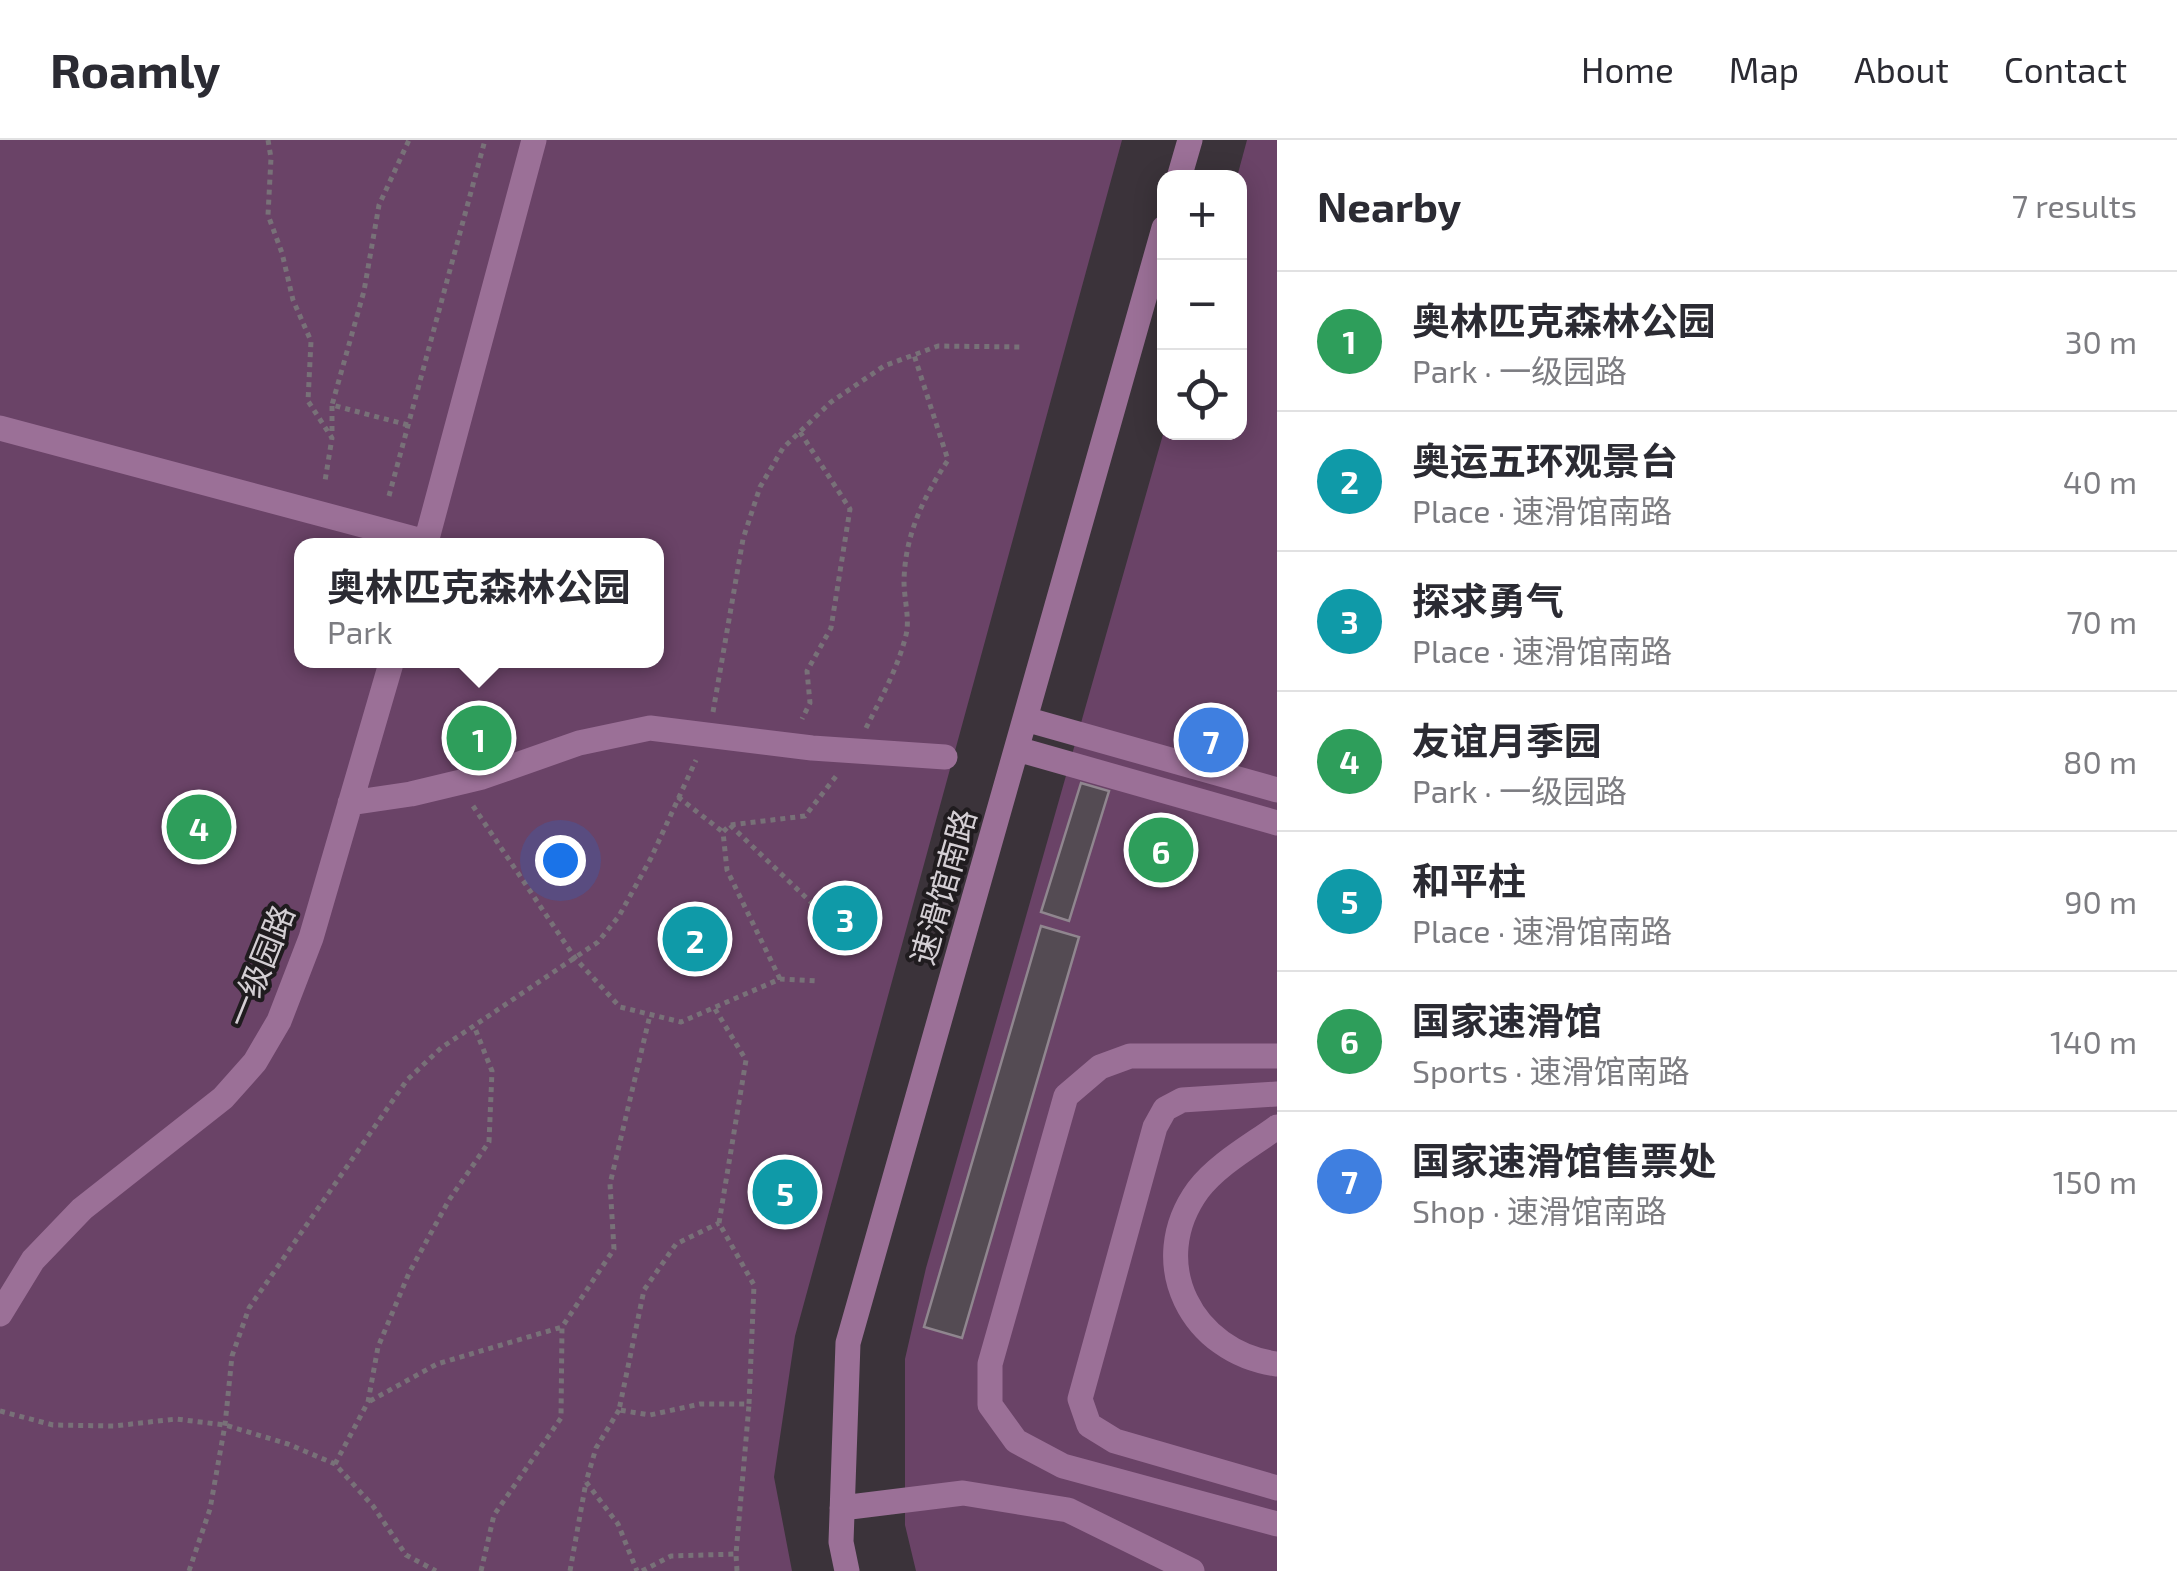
<!DOCTYPE html>
<meta charset="utf-8">
<style>
body{margin:0;font-family:"Exo 2","Noto Sans SC",sans-serif;background:#f2f2f3;color:#2b2b33}
.controls{position:absolute;right:30px;top:30px;display:grid;overflow:hidden;border-radius:20px;box-shadow:0 5px 25px #0003}
.controls button{width:90px;height:90px;display:grid;place-items:center;padding:0;border:0;border-bottom:2px solid #e1e1e2;background:#fff;color:#2b2b33;font:50px sans-serif}
.you{position:absolute;left:560px;top:720px;width:35px;height:35px;margin:-25px;border:8px solid #fff;border-radius:50%;background:#1a73e8;box-shadow:0 0 0 15px #1a73e833}
.badge{display:grid;place-items:center;width:65px;height:65px;border-radius:50%;background:#417470;color:#fff;font-size:32px;font-weight:700}
.pin{position:absolute;translate:-50% -50%;border:5px solid #fff;box-shadow:0 2px 10px #0006}
.popup{position:absolute;left:294px;top:398px;width:370px;height:130px;box-sizing:border-box;display:grid;place-content:center;border-radius:20px;background:#fff;filter:drop-shadow(0 2px 8px #0005);font-size:32px;white-space:nowrap;color:#7c7c81}
.popup b{font-size:38px;color:#2b2b33}
.popup::after{content:'';position:absolute;left:50%;top:100%;margin-left:-20px;border:20px solid transparent;border-top-color:#fff}
.list{margin:0;padding:0;list-style:none}
h2{display:flex;justify-content:space-between;align-items:center;height:130px;margin:0;padding:0 40px;font-size:42px}
h2 small{font-size:32px;font-weight:400;color:#7c7c81}
.list li{display:grid;grid-template-columns:65px 1fr auto;gap:30px;align-items:center;box-sizing:border-box;height:140px;padding:0 40px;border-top:2px solid #e1e1e2}
.list b{display:block;font-size:38px;white-space:nowrap}
.list p{margin:0;font-size:32px;white-space:nowrap;color:#7c7c81}
.list em{font-size:32px;font-style:normal;color:#7c7c81}
.icon{flex:none;width:55px;height:55px;fill:none;stroke:currentColor;stroke-width:2;stroke-linecap:round;stroke-linejoin:round}
.map{position:relative;flex:none;width:1277px;height:1431px;overflow:hidden}
header{display:flex;align-items:center;gap:60px;box-sizing:border-box;height:140px;padding:0 50px;background:#fff;border-bottom:2px solid #e1e1e2}
header strong{font-size:48px}
nav{display:flex;gap:55px;margin-inline-start:auto;font-size:35px}
main{display:flex}
aside{flex:1;background:#fff}
.map>svg:first-child{display:block}
</style>
<header>
<strong>Roamly</strong>
<nav><a>Home</a><a>Map</a><a>About</a><a>Contact</a></nav>
</header>
<main>
<div class="map">
<svg width="1277" height="1431" viewBox="0 0 1277 1431">
<rect width="100%" height="100%" fill="#3b333a"/>
<path fill="#6a4367" fill-rule="evenodd" d="M 0,0 L 1122,0 L 795,1196 L 774,1337 L 792,1431 L 0,1431 ZM 302,406 L 656,406 L 656,520 L 302,520 Z
M 1247,0 L 1277,0 L 1277,1431 L 916,1431 L 905,1385 L 905,1219 L 926,1128 L 1164,291 L 1240,292 L 1240,38 L 1237,37 Z"/>
<path fill="#544b53" stroke="#90868f" stroke-width="2.5" d="M 1209,584 L 1222,588 L 1214,616 L 1201,612 Z
M 1081,643 L 1109,651 L 1069,781 L 1041,772 Z
M 1041,786 L 1079,797 L 962,1198 L 924,1187 Z"/>
<g fill="none" stroke-linecap="round" stroke-linejoin="round">
<path stroke="#787178" stroke-width="5" stroke-dasharray="5 5" stroke-linecap="butt" d="M 268,0 L 271,18 L 268,75 L 282,113 L 293,160 L 311,201 L 308,261 L 332,298 L 325,341
M 332,266 L 332,295
M 408,285 L 332,265 L 364,151 L 379,65 L 409,0
M 800,292 L 850,369 L 831,488 L 807,531 L 810,563 L 802,579
M 389,356 L 485,0
M 713,572 L 743,399 L 760,347 L 783,308 L 831,262 L 884,226 L 938,206 L 1021,207
M 866,588 C 881,558 898,528 906,495 C 910,479 904,459 904,441 C 905,395 923,358 948,320 L 914,215
M 678,657 L 723,692
M 473,666 L 575,818 L 620,867 L 681,882 L 780,839 L 817,841
M 730,685 L 818,769
M 780,839 L 727,730 L 723,692 L 730,685 L 805,676 L 837,635
M 715,869 L 746,920 L 719,1083 L 754,1145 L 749,1264 L 700,1264 L 650,1275 L 619,1270 L 644,1150 L 676,1104 L 719,1083
M 370,1261 L 437,1224 L 562,1187
M 619,1270 L 596,1308 L 586,1342 L 618,1384 L 637,1431
M 0,1271 L 53,1285 L 114,1286 L 176,1279 L 225,1285 L 288,1304 L 335,1324 L 373,1366 L 406,1415 L 436,1431
M 335,1324 L 368,1262 L 378,1207 L 409,1133 L 449,1060 L 489,1002 L 492,931 L 474,886
M 189,1431 L 210,1369 L 225,1285 L 232,1216 L 249,1168 L 407,940 L 441,908 L 598,802 L 619,776 L 651,718 L 696,620
M 481,1431 L 494,1375 L 561,1278 L 562,1187 L 614,1109 L 610,1044 L 650,875
M 570,1431 L 586,1342
M 642,1431 L 671,1416 L 736,1414
M 737,1431 L 736,1414 L 749,1265"/>
<path stroke="#9b7097" stroke-width="25" d="M 1179,38 L 1190,0
M 0,288 L 426,402
M 425,406 L 534,0
M 1025,579 L 1277,650
M 1017,609 L 1277,683
M 350,663 L 411,654 L 482,637 L 579,603 L 650,588 L 812,608 L 945,617
M 1277,916 L 1130,916 L 1100,927 L 1066,956 L 990,1224 L 990,1265 L 1016,1301 L 1063,1326 L 1277,1384
M 1277,954 L 1182,960 L 1165,969 L 1155,987 L 1080,1259 L 1089,1285 L 1115,1301 L 1277,1348
M 1277,987 C 1251,1006 1218,1024 1198,1050 C 1145,1123 1192,1213 1277,1224
M 0,1174 L 33,1120 L 82,1069 L 223,958 L 255,922 L 279,881 L 311,798 L 392,520
M 842,1368 L 963,1353 L 1068,1370 L 1192,1431
M 847,1431 L 841,1402 L 848,1203 L 1164,88"/>
</g>
<g text-anchor="middle" stroke-width="8" stroke-linejoin="round" paint-order="stroke">
<g font-size="32" fill="#d4cfd4" stroke="#201c1f">
<text transform="translate(944 747) rotate(-74)" y="11">速滑馆南路</text>
<text transform="translate(261 826) rotate(-68)" y="11">一级园路</text>
</g>
</g>
</svg>
<div class="controls">
<button>+</button>
<button>−</button>
<button><svg class="icon" aria-label="locate" viewBox="0 0 24 24"><circle cx="12" cy="12" r="6"/><path d="M12 2v4M12 18v4M2 12h4M18 12h4"/></svg></button>
</div>
<div class="you"></div>
<div class="pin badge" style="left:479px;top:598px;background:#2e9e5b">1</div>
<div class="popup"><b>奥林匹克森林公园</b>Park</div>
<div class="pin badge" style="left:695px;top:799px;background:#0f9aa8">2</div>
<div class="pin badge" style="left:845px;top:778px;background:#0f9aa8">3</div>
<div class="pin badge" style="left:199px;top:687px;background:#2e9e5b">4</div>
<div class="pin badge" style="left:785px;top:1052px;background:#0f9aa8">5</div>
<div class="pin badge" style="left:1161px;top:710px;background:#2e9e5b">6</div>
<div class="pin badge" style="left:1211px;top:600px;background:#3f7fe0">7</div>
</div>
<aside>
<h2>Nearby<small>7 results</small></h2>
<ul class="list">
<li><span class="badge" style="background:#2e9e5b">1</span><div><b>奥林匹克森林公园</b><p>Park · 一级园路</p></div><em>30 m</em></li>
<li><span class="badge" style="background:#0f9aa8">2</span><div><b>奥运五环观景台</b><p>Place · 速滑馆南路</p></div><em>40 m</em></li>
<li><span class="badge" style="background:#0f9aa8">3</span><div><b>探求勇气</b><p>Place · 速滑馆南路</p></div><em>70 m</em></li>
<li><span class="badge" style="background:#2e9e5b">4</span><div><b>友谊月季园</b><p>Park · 一级园路</p></div><em>80 m</em></li>
<li><span class="badge" style="background:#0f9aa8">5</span><div><b>和平柱</b><p>Place · 速滑馆南路</p></div><em>90 m</em></li>
<li><span class="badge" style="background:#2e9e5b">6</span><div><b>国家速滑馆</b><p>Sports · 速滑馆南路</p></div><em>140 m</em></li>
<li><span class="badge" style="background:#3f7fe0">7</span><div><b>国家速滑馆售票处</b><p>Shop · 速滑馆南路</p></div><em>150 m</em></li>
</ul>
</aside>
</main>
